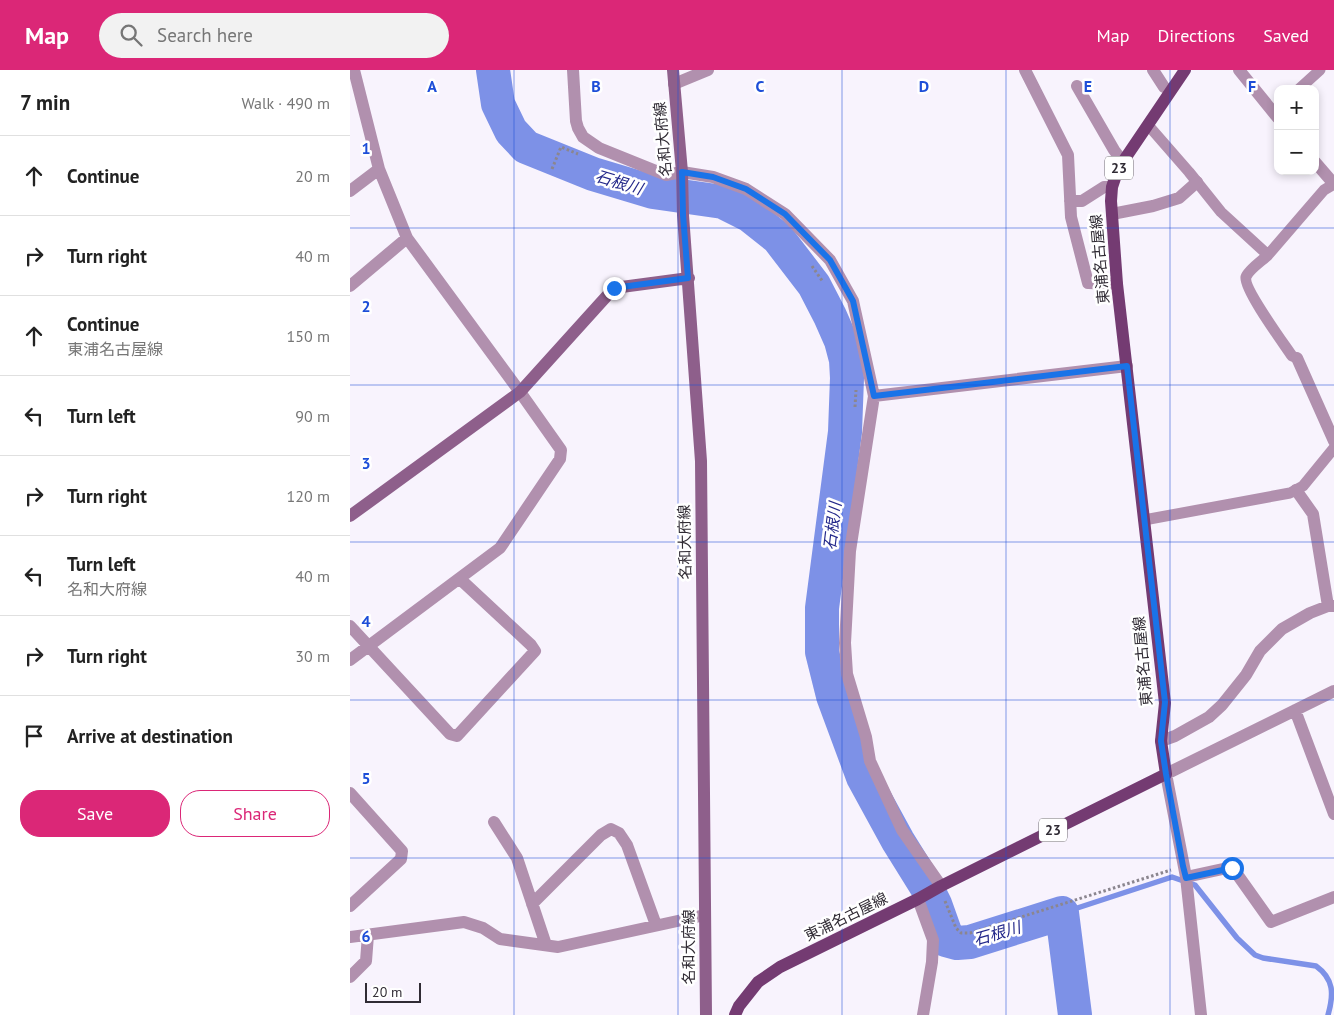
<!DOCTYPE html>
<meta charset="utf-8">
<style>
body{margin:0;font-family:"PT Sans","Noto Sans JP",sans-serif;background:#f2f2f2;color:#222}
.controls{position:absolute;right:15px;top:15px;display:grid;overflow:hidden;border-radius:10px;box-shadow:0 2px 8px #0003}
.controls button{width:45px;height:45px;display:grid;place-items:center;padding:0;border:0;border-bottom:1px solid #e0e0e0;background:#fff;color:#222;font:25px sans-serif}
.scale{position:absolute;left:15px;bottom:12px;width:56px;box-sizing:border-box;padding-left:5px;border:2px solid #302b34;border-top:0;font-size:14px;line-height:18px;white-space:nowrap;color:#302b34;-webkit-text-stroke:4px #fff;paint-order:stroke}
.stop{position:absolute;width:15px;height:15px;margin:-11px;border:4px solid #1a73e8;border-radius:50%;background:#fff}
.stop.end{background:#1a73e8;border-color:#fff;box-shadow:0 1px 5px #0008}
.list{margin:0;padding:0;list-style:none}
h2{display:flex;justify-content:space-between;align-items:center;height:65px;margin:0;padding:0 20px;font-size:21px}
h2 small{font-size:16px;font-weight:400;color:#767676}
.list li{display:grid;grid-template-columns:32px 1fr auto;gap:15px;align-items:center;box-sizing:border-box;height:80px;padding:0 20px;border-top:1px solid #e0e0e0}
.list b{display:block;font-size:19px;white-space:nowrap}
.list p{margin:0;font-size:16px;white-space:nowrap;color:#767676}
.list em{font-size:16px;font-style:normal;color:#767676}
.actions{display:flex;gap:10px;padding:15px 20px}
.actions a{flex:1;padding:11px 0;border:1px solid #db2777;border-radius:20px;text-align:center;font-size:18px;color:#db2777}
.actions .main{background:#db2777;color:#fff}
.icon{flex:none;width:28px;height:28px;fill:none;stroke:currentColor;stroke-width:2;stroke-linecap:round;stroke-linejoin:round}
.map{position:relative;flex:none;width:984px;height:945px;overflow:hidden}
header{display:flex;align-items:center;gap:30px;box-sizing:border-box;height:70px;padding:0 25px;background:#db2777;color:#fff}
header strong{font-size:24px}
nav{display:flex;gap:28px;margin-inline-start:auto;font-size:18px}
.search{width:350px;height:45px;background:#f2f2f2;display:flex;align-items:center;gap:12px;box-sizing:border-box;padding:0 18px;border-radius:28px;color:#767676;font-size:19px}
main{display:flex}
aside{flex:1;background:#fff}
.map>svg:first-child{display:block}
</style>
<header>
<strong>Map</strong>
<div class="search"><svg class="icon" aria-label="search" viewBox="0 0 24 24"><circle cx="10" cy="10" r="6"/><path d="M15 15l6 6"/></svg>Search here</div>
<nav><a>Map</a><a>Directions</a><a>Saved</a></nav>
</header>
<main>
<aside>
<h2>7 min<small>Walk · 490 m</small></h2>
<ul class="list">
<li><svg class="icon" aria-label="ahead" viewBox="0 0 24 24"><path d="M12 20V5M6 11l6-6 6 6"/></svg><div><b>Continue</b></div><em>20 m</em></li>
<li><svg class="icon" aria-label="right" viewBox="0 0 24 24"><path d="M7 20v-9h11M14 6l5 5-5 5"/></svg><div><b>Turn right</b></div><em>40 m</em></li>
<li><svg class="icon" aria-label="ahead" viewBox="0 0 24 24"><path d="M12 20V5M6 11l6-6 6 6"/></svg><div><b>Continue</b><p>東浦名古屋線</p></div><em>150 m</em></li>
<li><svg class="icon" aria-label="left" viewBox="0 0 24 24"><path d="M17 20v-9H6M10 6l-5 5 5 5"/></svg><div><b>Turn left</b></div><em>90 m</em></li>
<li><svg class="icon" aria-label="right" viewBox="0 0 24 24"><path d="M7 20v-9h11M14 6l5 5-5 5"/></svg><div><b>Turn right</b></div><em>120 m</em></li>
<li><svg class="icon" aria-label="left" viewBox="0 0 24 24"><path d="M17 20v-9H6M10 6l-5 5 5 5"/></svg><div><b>Turn left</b><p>名和大府線</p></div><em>40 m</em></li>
<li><svg class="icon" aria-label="right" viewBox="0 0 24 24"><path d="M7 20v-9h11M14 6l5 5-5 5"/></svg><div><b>Turn right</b></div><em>30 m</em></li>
<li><svg class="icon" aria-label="arrive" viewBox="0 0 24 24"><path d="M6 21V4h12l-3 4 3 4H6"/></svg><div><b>Arrive at destination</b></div></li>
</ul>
<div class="actions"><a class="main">Save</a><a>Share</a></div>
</aside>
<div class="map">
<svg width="984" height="945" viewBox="0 0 984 945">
<rect width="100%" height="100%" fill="#f8f3fd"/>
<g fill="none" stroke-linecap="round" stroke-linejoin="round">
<path stroke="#7d91e7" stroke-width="5.5" d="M 712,843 L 822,807 L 845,815 L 887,868 L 905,885 L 913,888 L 966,896 C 984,909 984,924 978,945"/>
<path stroke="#7d91e7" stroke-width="34" d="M 143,0 L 148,34 L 161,61 L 176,77 L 243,104 L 303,122 L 373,132 L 399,145 L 428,168 L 464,215 L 480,246 L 491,271 L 496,290 L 497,308 L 495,362 L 472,538 L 472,582 L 483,626 L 513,707 L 548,771 L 576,816 L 585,834 L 595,862 L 596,870 L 607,873 L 620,872 L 712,843 L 725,945"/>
<path stroke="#8b868f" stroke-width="3" stroke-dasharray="2.5 2.5" stroke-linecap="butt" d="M 202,99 L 211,77 L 228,84
M 462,196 L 473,212
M 505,337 L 506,320
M 595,831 L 606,858 L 611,863 L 620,863 L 821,800"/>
<path stroke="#b190ae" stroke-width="11" d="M 949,19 L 970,0
M 798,55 L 839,102 L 871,142 L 918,185 L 974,120 L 984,114
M 918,185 C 913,190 898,200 896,207 C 893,218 934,274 942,286 L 947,288
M 794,450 L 940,423 L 953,416 L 984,378"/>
<path stroke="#b190ae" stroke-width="12" d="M 223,0 L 226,51 L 228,58 L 233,67 L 249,78 L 316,105 L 332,102 L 363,107 L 396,119 L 435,144 L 480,190 L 503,231 L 524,326 L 500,481 L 495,573 L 497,604 L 516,667 L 520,691 L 552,760 L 591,816
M 675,0 L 718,85 L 721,147 L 738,213 L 767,214
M 803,0 L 814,17 L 820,20
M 889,0 L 928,48
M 324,14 L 358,0
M 727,16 L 764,80 L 770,88 L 774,90
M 965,92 L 984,114
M 0,121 L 29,99
M 720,131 L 732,131 L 754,117 L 762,117
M 762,144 L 803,136 L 829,128 L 847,112
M 0,216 L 57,168
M 947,288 L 984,371
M 524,326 L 777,296
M 946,420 L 963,444 L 978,536
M 0,556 L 100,664 L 107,666 L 185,581 L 181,575 L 110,509
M 0,590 L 150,478 L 210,389 L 211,380 L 170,322 L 57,168 L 29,99 L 4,0
M 945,640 L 984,744
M 811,671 L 825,666 L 859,647 L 872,635 L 896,605 L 910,581 L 932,559 L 960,543 L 978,536 L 984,536
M 0,723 L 52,781 L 51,789 L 0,836
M 144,752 L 167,788 L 196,875
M 836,807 L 882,797 L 921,852 L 984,827
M 568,829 L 583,870 L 582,892 L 573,945
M 182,834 L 251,765 L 261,759 L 269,763 L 277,775 L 306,855
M 0,867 L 114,852 L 133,858 L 150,869 L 208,877 L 355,845
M 0,907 L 16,891 L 18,865
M 851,945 L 836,807 L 816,704 L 984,621"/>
<path stroke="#8e5f8b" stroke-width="12" d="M 323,0 L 332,102 L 333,145 L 351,391 L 356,945
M 0,446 L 170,322 L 264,218 L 339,208"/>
<path stroke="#743b72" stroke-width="12" d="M 385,945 L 389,936 L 408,912 L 430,897 L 568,829 L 591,816 L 816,704 L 811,671 L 815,633 L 767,214 L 761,131 L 762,117 L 768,99 L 835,0"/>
</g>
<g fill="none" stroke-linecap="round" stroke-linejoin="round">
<path stroke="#1a73e8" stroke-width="6" d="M 264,218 L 338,208 L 333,145 L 332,102 L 363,107 L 396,119 L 435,144 L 480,190 L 503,231 L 524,326 L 777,296 L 815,632 L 811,671 L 816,704 L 833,796 L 836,808 L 882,798"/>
</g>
<path fill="none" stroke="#1d4ed8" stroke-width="1" stroke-opacity="0.55" d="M 164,0 L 164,945M 328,0 L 328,945M 492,0 L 492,945M 656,0 L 656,945M 820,0 L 820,945M 0,158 L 984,158M 0,315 L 984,315M 0,472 L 984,472M 0,630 L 984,630M 0,788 L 984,788"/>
<g text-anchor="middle" stroke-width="5" stroke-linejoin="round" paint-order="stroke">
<g fill="#fff" stroke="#6e6b71" stroke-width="1">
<rect x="755" y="86.5" width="28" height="23" rx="4"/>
<rect x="689" y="748.5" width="28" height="23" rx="4"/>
</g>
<g font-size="14" font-weight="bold" fill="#302b34">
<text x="769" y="103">23</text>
<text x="703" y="765">23</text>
</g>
<g font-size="15" fill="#302b34" stroke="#fff">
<text transform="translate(313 69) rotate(-95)" y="5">名和大府線</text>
<text transform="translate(750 189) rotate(-95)" y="5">東浦名古屋線</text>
<text transform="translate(335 472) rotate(-91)" y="5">名和大府線</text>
<text transform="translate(793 591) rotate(-95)" y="5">東浦名古屋線</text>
<text transform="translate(496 847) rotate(-26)" y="5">東浦名古屋線</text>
<text transform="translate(339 877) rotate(-90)" y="5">名和大府線</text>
</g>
<g font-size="16" font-style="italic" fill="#23288a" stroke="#fff">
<text transform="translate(269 112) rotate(17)" y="6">石根川</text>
<text transform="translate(482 456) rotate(-83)" y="6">石根川</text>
<text transform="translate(647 863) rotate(-16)" y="6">石根川</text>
</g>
</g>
<g font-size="16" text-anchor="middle" font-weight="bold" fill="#1d4ed8" stroke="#fff" stroke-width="5" stroke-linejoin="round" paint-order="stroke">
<text x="82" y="22">A</text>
<text x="246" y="22">B</text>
<text x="410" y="22">C</text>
<text x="574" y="22">D</text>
<text x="738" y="22">E</text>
<text x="902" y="22">F</text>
<text x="16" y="84">1</text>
<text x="16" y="242">2</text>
<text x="16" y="399">3</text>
<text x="16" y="557">4</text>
<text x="16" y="714">5</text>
<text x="16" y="872">6</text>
</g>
</svg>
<div class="controls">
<button>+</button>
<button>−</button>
</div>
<div class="scale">20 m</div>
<div class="stop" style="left:882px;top:798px"></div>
<div class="stop end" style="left:264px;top:218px"></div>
</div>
</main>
